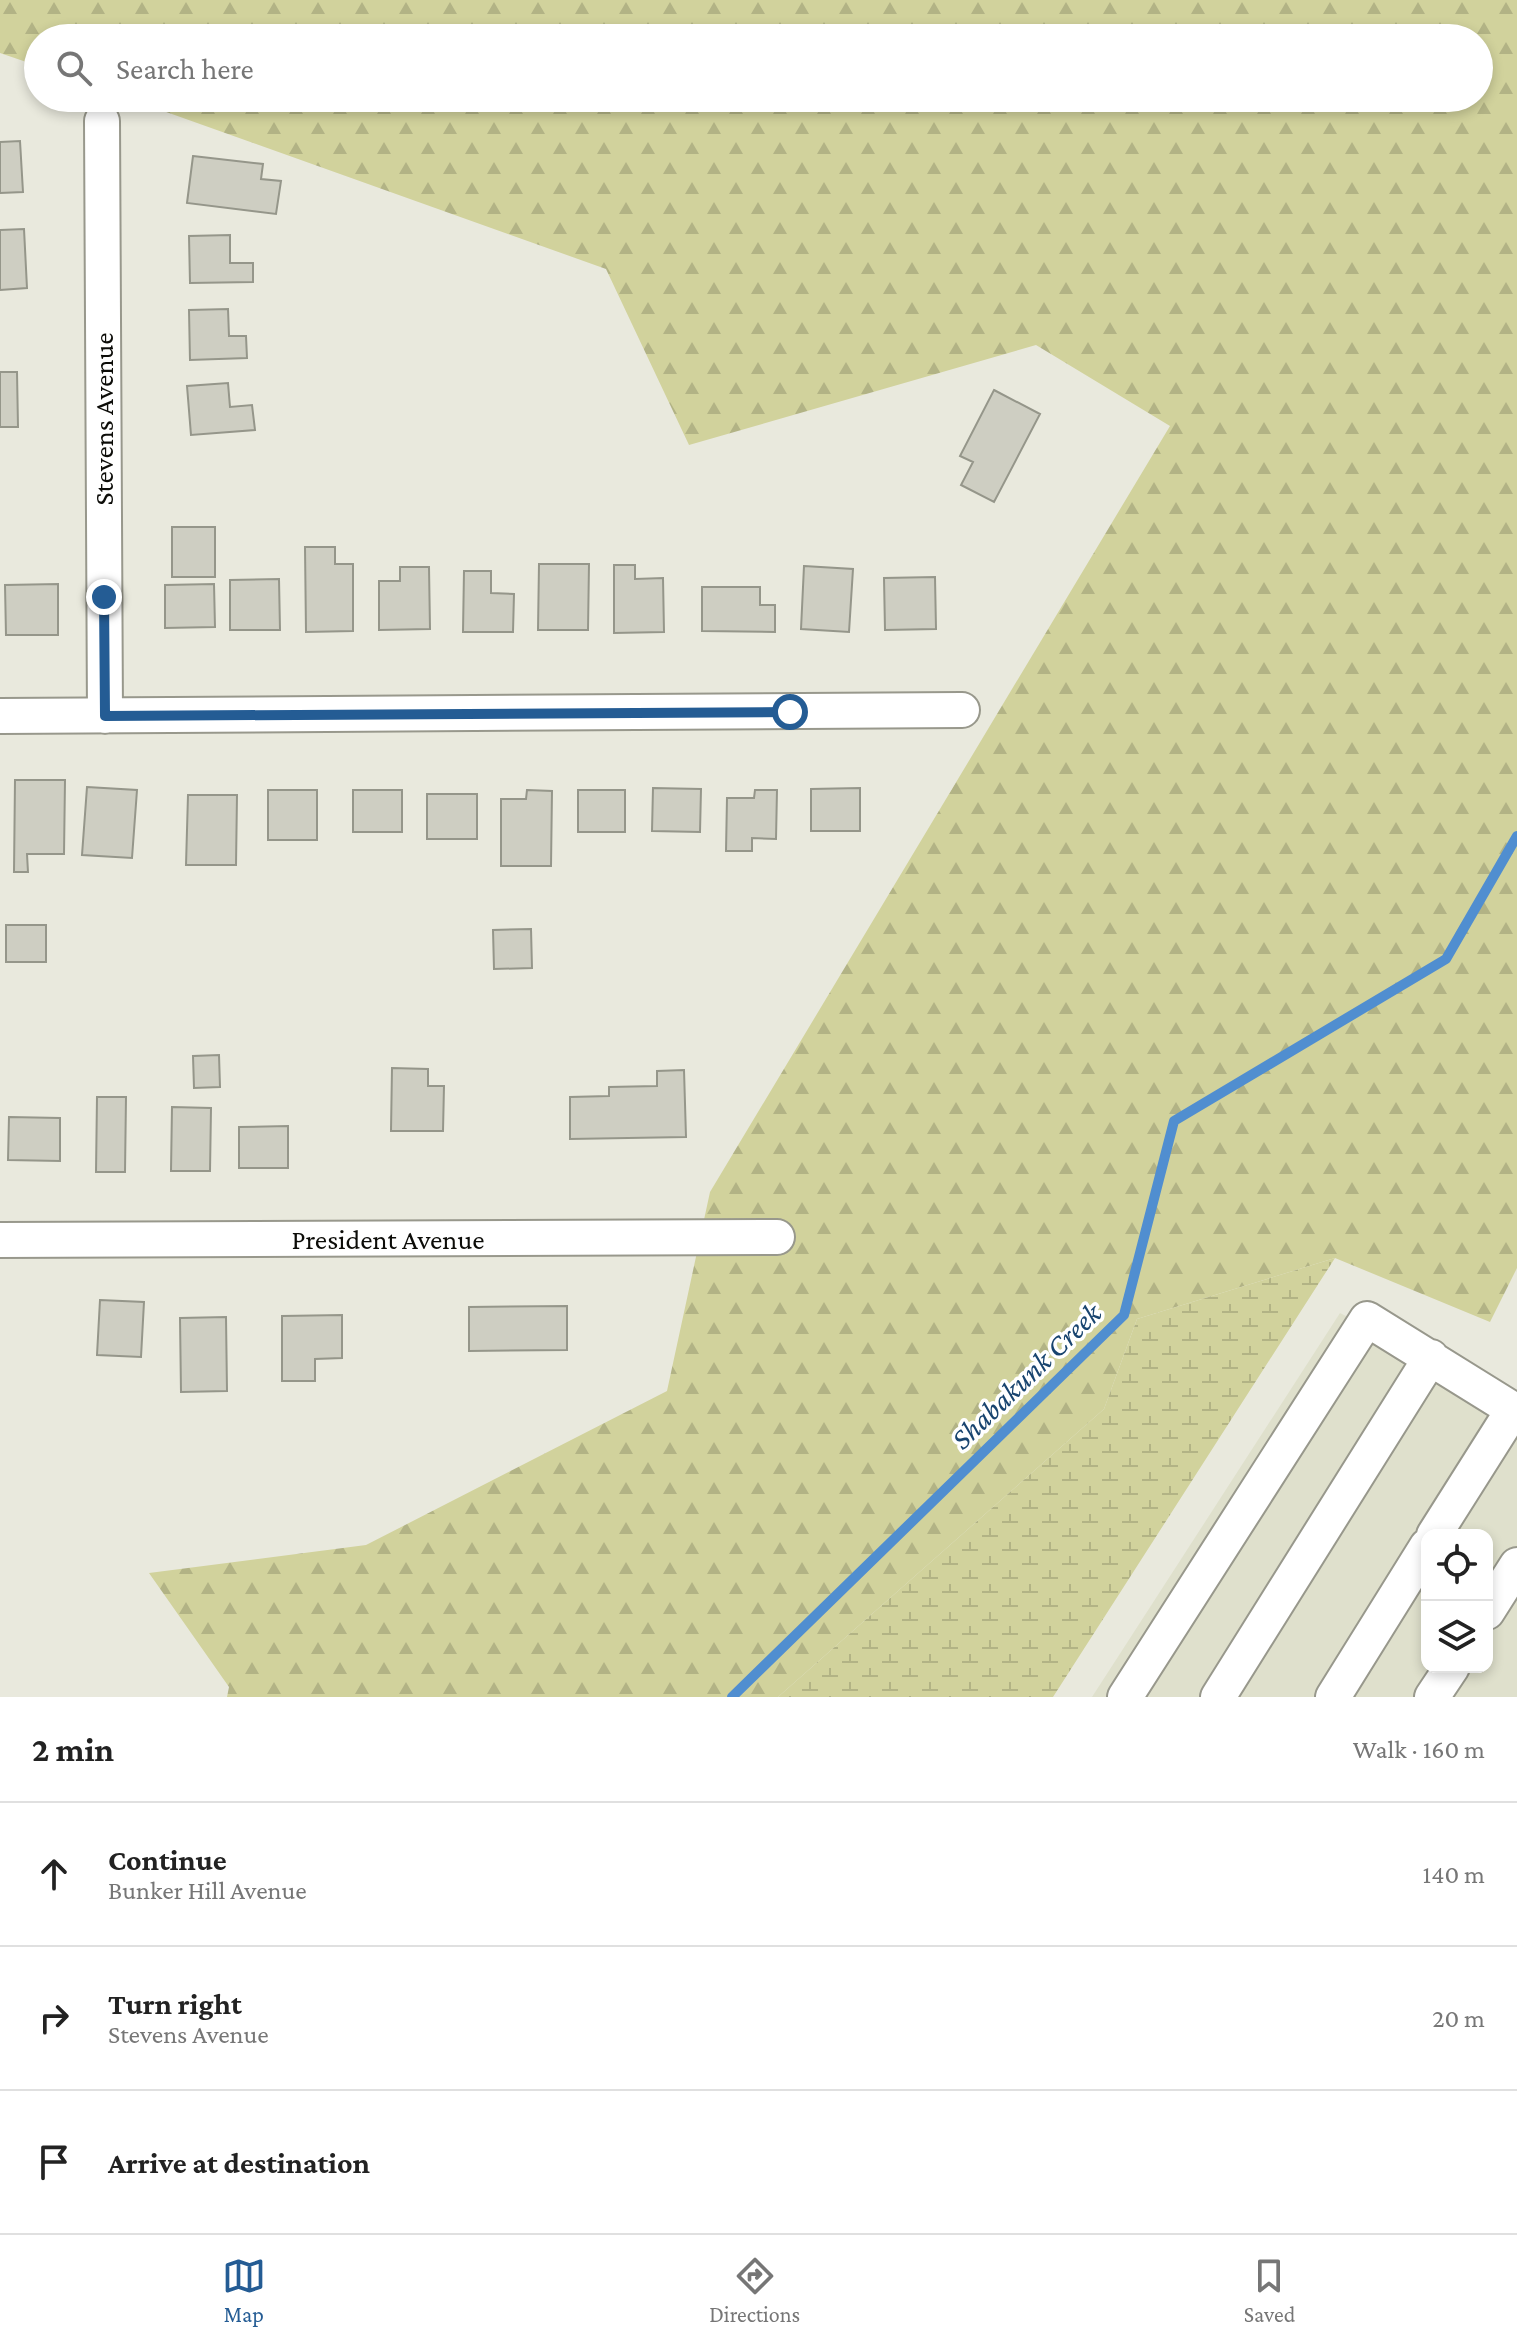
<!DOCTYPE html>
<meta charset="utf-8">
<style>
body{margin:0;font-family:"Crimson Pro",serif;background:#f2f2f2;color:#222}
.controls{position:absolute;right:24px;bottom:24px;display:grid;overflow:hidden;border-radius:16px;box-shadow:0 4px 12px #0003}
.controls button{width:72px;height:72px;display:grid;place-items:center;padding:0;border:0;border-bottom:2px solid #e0e0e0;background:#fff;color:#222;font:40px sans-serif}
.stop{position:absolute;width:24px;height:24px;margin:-18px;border:6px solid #245c94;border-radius:50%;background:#fff}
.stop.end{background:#245c94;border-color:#fff;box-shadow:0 2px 8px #0008}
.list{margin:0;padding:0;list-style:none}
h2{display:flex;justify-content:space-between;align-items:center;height:104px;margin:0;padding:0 32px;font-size:34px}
h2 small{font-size:26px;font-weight:400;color:#767676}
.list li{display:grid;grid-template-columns:52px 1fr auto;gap:24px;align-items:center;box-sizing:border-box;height:144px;padding:0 32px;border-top:2px solid #e0e0e0}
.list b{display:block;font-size:30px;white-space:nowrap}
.list p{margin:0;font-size:26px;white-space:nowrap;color:#767676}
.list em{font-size:26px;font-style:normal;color:#767676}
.icon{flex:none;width:44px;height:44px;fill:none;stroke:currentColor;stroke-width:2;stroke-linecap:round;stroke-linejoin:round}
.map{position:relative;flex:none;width:1517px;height:1697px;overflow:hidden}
.search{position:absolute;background:#fff;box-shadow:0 4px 12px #0003;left:24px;right:24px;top:24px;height:88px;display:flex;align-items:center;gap:20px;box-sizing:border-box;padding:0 28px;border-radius:44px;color:#767676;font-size:30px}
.sheet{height:536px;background:#fff}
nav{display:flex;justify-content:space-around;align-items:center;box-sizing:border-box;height:112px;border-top:2px solid #e0e0e0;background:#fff;font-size:22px;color:#767676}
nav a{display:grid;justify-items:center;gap:4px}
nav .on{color:#245c94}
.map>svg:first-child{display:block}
</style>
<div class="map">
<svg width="1517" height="1697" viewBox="0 0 1517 1697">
<defs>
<pattern id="forest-firs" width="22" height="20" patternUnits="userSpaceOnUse" patternTransform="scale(2)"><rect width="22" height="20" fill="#d1d29c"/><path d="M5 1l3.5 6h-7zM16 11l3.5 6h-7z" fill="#b2b385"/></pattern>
<pattern id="wetland-marsh" width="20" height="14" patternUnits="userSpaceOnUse" patternTransform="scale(2)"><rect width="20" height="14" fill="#d1d29c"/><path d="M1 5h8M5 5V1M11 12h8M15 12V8" fill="none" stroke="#b2b385"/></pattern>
</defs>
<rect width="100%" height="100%" fill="#e9e9dd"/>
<path fill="#dfe0cc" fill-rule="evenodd" d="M 1340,1313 L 1517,1403 L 1517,1697 L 1092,1697 ZM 1427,1535 L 1487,1535 L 1487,1667 L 1427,1667 Z"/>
<path fill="url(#forest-firs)" d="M 0,0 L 1517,0 L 1517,1268 L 1490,1322 L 1335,1258 L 1137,1319 L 1104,1409 L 778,1697 L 227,1697 L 229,1687 L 149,1573 L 366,1545 L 667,1391 L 710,1192 L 1170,426 L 1036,345 L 689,445 L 606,269 L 127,98 L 1479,98 L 1479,38 L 38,38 L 38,66 L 0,53 Z"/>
<path fill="url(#wetland-marsh)" d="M 1335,1258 L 1053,1697 L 778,1697 L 1104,1409 L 1137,1319 Z"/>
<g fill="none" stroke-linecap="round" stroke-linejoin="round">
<path stroke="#508ed0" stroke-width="10" d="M 732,1697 L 1124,1315 L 1174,1121 L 1446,959 L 1517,836"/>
</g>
<path fill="#cecec2" stroke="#95968a" stroke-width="2" d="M 20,141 L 23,192 L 0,193 L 0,142 Z
M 193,156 L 263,164 L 261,179 L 281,181 L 276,214 L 187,203 Z
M 24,229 L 27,288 L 0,290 L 0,230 Z
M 230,235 L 230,263 L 253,263 L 253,282 L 190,283 L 189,236 Z
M 228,309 L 229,336 L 246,336 L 247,358 L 190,360 L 189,310 Z
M 0,372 L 17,372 L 18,427 L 0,427 Z
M 228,383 L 230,407 L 252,405 L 255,430 L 191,435 L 187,386 Z
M 994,390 L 1040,414 L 994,502 L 961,485 L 973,462 L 960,456 Z
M 172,527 L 215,527 L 215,577 L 172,577 Z
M 305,547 L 335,547 L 335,564 L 353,564 L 353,631 L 306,632 Z
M 539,564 L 589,564 L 588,630 L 538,630 Z
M 614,565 L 635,565 L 635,579 L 663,578 L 664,632 L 614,633 Z
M 804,566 L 853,569 L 849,632 L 801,629 Z
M 400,567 L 429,567 L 430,629 L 379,630 L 379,581 L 400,581 Z
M 464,571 L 491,571 L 491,593 L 514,594 L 513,632 L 463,632 Z
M 935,577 L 936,629 L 885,630 L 884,578 Z
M 279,579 L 280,630 L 230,630 L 230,580 Z
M 58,584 L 58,635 L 6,635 L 5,585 Z
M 214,584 L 215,627 L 165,628 L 165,585 Z
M 702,587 L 760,587 L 760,605 L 775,605 L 775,632 L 702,631 Z
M 15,780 L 65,780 L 64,854 L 27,854 L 28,872 L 14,872 Z
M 87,787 L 137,790 L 132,858 L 82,855 Z
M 653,788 L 701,789 L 700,832 L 652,831 Z
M 860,788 L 860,831 L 811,831 L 811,789 Z
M 268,790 L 317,790 L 317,840 L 268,840 Z
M 353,790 L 402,790 L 402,832 L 353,832 Z
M 527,790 L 552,791 L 551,866 L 501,866 L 501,799 L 526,799 Z
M 578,790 L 625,790 L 625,832 L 578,832 Z
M 755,790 L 777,790 L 776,839 L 752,838 L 752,851 L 726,851 L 727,798 L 754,798 Z
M 427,794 L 477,794 L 477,839 L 427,839 Z
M 188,795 L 237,795 L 236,865 L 186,865 Z
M 6,925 L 46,925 L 46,962 L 6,962 Z
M 531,929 L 532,968 L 494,969 L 493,930 Z
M 219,1055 L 220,1087 L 194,1088 L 193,1056 Z
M 392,1068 L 428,1069 L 428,1086 L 444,1086 L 443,1131 L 391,1131 Z
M 684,1070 L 686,1137 L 570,1139 L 570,1097 L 609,1096 L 609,1087 L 657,1086 L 657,1071 Z
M 97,1097 L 126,1097 L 125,1172 L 96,1172 Z
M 172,1107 L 211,1108 L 210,1171 L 171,1171 Z
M 9,1117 L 60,1118 L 60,1161 L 8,1160 Z
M 288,1126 L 288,1168 L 239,1168 L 239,1127 Z
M 100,1300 L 144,1302 L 141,1357 L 97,1355 Z
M 567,1306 L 567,1350 L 469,1351 L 469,1307 Z
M 342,1315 L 342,1358 L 315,1359 L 315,1381 L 282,1381 L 282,1316 Z
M 226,1317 L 227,1391 L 181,1392 L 180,1318 Z"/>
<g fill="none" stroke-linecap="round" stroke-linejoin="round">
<defs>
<path id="minor" d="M 102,121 L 105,716
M 0,716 L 962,710
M 0,1240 L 777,1237
M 1434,1535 L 1513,1410
M 1487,1612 L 1517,1565
M 1125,1697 L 1367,1319 L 1517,1412
M 1218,1697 L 1431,1357
M 1333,1697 L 1427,1546
M 1432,1697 L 1452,1667"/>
</defs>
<use href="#minor" stroke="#98988c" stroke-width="38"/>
<use href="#minor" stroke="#fff" stroke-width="34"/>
</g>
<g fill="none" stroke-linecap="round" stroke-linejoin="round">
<path stroke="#245c94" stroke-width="10" d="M 104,597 L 105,716 L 790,712"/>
</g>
<g text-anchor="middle" stroke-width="7" stroke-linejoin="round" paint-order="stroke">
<g font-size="28" fill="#0c0c08" stroke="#fff">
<text transform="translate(103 419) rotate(-90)" y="10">Stevens Avenue</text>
<text x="388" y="1249">President Avenue</text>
</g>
<g font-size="30" font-style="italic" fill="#18446f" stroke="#fff">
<text transform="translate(1026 1376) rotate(-44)" y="10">Shabakunk Creek</text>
</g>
</g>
</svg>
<div class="controls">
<button><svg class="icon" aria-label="locate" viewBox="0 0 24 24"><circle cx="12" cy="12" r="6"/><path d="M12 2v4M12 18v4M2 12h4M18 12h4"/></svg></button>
<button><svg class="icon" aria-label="layers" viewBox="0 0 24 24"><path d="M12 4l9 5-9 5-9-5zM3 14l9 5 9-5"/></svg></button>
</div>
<div class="stop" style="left:790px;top:712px"></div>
<div class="stop end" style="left:104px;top:597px"></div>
<div class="search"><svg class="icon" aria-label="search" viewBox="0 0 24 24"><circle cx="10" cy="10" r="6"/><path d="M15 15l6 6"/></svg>Search here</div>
</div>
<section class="sheet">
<h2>2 min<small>Walk · 160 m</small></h2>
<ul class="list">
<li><svg class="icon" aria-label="ahead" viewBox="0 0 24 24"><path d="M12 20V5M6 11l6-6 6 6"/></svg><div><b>Continue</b><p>Bunker Hill Avenue</p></div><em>140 m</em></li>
<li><svg class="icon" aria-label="right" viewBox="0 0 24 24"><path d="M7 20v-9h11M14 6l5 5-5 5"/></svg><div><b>Turn right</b><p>Stevens Avenue</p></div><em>20 m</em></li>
<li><svg class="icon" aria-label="arrive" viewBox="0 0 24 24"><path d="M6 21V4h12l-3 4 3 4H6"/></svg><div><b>Arrive at destination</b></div></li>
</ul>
</section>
<nav>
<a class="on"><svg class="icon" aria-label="map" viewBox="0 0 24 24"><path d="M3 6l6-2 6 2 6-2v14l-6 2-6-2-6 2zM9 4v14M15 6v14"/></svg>Map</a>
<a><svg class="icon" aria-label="directions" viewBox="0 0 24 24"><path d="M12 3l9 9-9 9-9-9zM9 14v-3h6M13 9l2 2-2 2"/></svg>Directions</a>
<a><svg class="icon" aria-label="saved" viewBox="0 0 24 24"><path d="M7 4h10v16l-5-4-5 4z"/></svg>Saved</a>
</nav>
